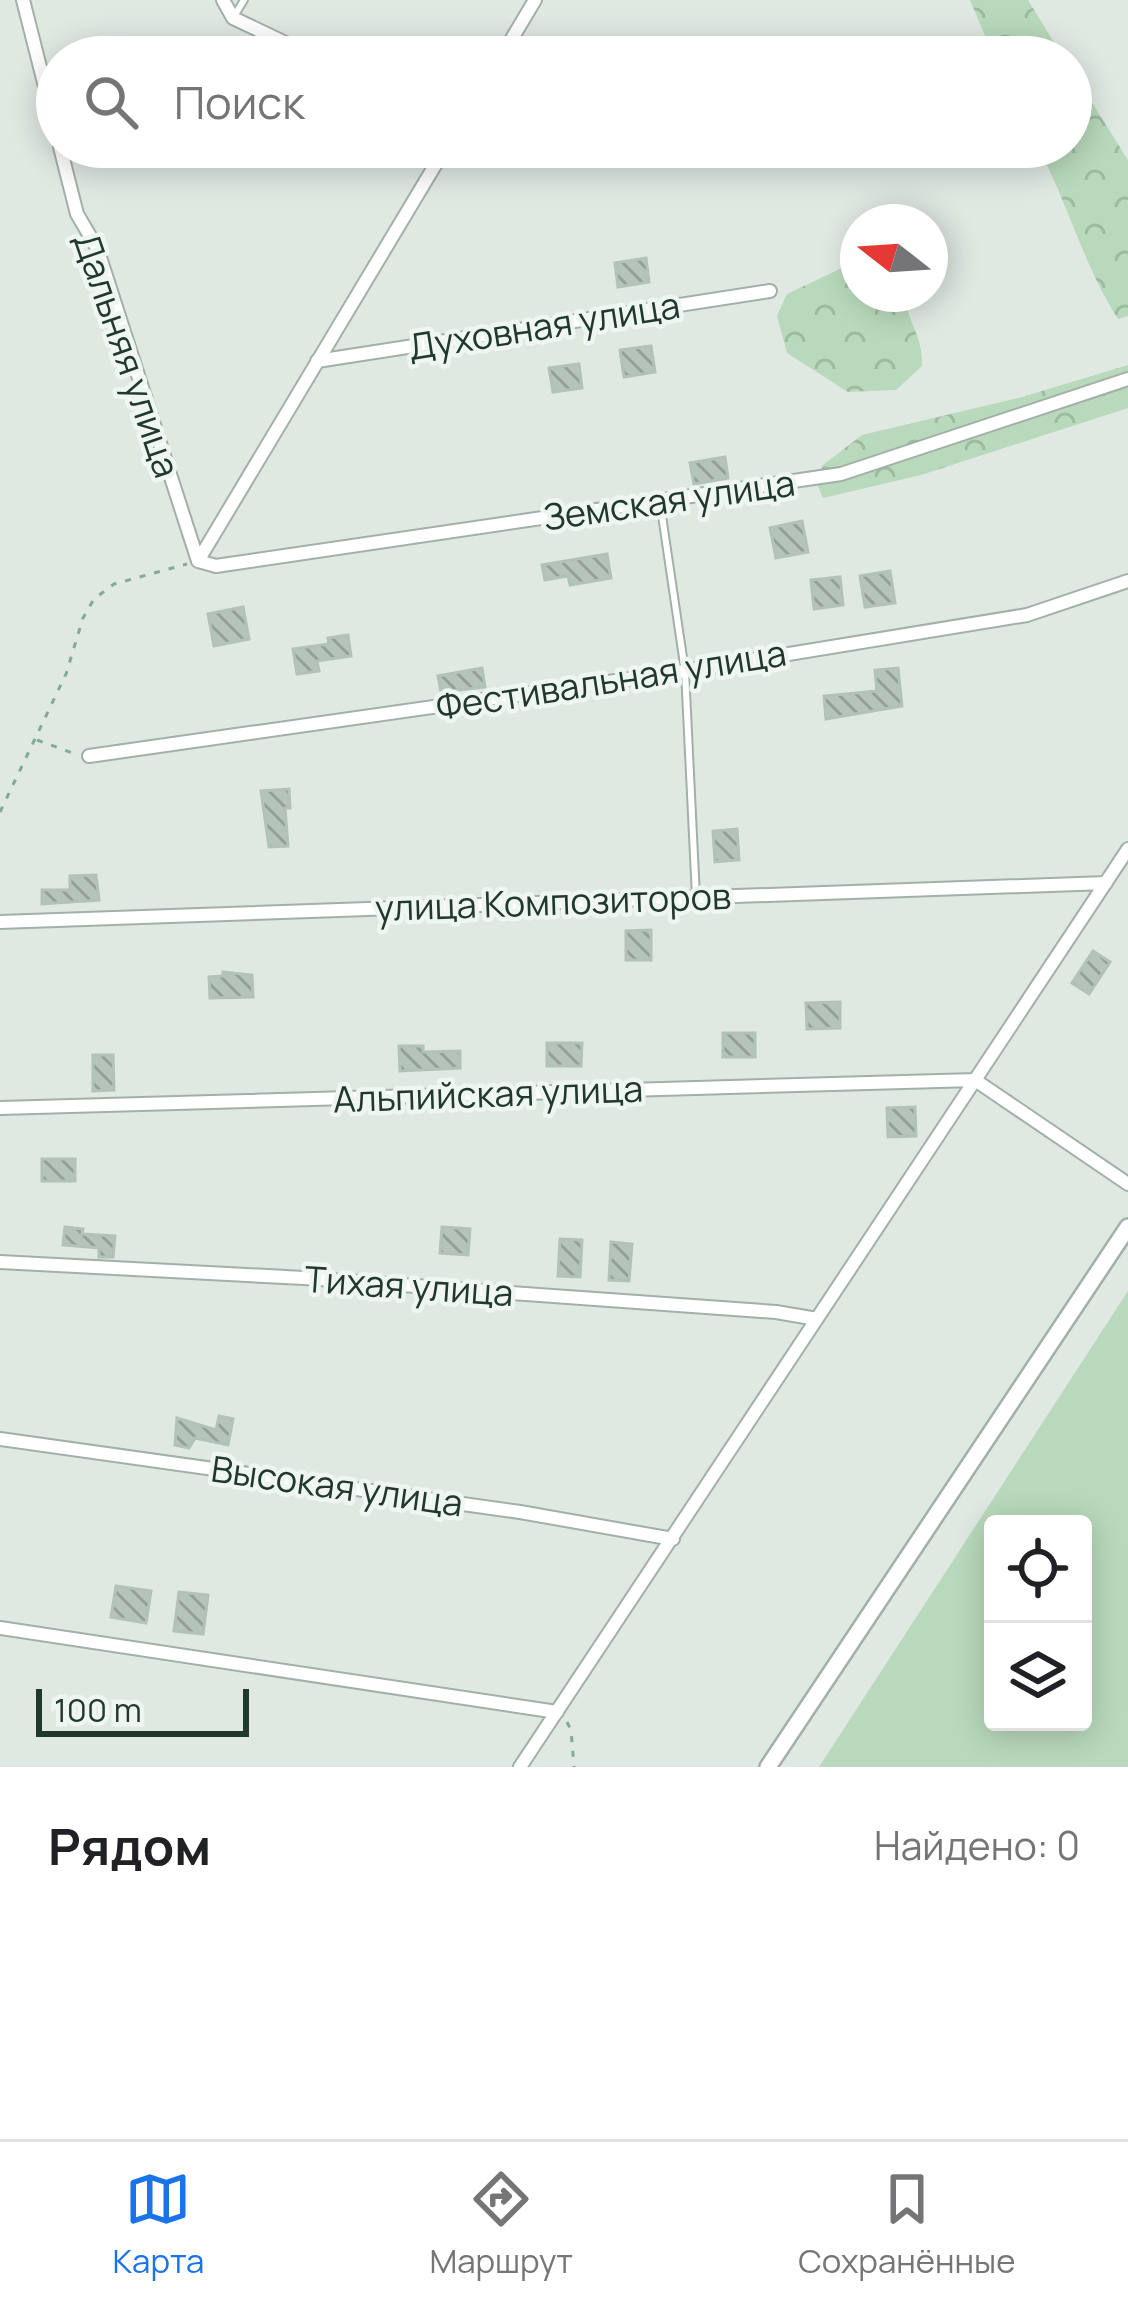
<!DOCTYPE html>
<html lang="ru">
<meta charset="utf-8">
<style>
body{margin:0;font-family:Manrope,sans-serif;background:#f6f6f6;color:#202124}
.controls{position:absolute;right:36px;bottom:36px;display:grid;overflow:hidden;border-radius:12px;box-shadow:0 6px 30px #0003}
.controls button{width:108px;height:108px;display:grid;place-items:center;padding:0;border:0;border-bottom:3px solid #e0e0e0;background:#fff;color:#202124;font:60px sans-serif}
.compass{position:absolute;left:840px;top:204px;width:108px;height:108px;border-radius:50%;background:#fff;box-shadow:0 6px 30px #0003;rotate:287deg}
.scale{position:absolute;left:36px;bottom:30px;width:213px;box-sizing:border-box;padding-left:12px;border:6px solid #21382d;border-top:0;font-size:33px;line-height:42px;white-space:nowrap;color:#21382d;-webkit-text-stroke:9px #eff6f1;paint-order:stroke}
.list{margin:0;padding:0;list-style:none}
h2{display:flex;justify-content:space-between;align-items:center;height:156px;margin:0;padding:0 48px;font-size:51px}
h2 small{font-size:39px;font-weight:400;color:#757577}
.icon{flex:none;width:66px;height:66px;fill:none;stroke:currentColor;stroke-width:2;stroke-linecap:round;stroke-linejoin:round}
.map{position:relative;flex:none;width:1128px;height:1767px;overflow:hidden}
.search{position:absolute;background:#fff;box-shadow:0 6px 30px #0003;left:36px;right:36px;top:36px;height:132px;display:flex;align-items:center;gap:30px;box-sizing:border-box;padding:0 42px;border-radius:66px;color:#757577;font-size:45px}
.sheet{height:372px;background:#fff}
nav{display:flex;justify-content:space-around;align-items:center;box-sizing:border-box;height:168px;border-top:3px solid #e0e0e0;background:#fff;font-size:33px;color:#757577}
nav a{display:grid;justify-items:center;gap:6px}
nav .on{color:#1a73e8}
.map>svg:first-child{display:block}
</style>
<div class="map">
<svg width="1128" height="1767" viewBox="0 0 1128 1767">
<defs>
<pattern id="forest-crowns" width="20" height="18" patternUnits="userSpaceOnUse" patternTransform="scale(3)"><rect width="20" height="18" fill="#b8d9bb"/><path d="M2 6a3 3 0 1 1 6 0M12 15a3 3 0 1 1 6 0" fill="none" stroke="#9ebba1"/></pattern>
<pattern id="building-back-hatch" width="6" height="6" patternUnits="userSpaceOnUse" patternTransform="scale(3)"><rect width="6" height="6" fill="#b4c4bb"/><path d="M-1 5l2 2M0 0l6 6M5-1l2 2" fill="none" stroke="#92a098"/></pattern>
</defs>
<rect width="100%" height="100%" fill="#dfe9e2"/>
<path fill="#b8d9bb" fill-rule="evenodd" d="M 1128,1291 L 1128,1767 L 819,1767 ZM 993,1524 L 1083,1524 L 1083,1722 L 993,1722 Z"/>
<path fill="url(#forest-crowns)" d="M 970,0 L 1028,0 L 1063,57 L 994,57 Z
M 1071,69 L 1128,160 L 1128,316 L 1118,319 C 1084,266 1068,204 1038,147 L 1071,147 Z
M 846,266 L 858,266 L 858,294 L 905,294 C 907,325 923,333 922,366 L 896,390 L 848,392 L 787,353 L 777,316 L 787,294 Z
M 1128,365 L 1128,408 L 921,475 L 823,498 L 816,481 L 823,465 L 862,435 L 1022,397 Z"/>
<path fill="url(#building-back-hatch)" stroke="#b2c2b8" stroke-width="3" d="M 646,258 L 649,282 L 618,287 L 615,263 Z
M 651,346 L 655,372 L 624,377 L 620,350 Z
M 579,364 L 582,388 L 553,392 L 549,368 Z
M 725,457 L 728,478 L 694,484 L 690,463 Z
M 802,521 L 808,552 L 776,558 L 770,528 Z
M 607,554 L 611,578 L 570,585 L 568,576 L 545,580 L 542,565 Z
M 890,571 L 895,603 L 865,607 L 860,576 Z
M 840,577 L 843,605 L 814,609 L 811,580 Z
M 243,607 L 249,639 L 214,646 L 208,614 Z
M 348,635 L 351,656 L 317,661 L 319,671 L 297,674 L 293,649 L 329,644 L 328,638 Z
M 482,668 L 485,687 L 441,692 L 438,676 Z
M 898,668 L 902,706 L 826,719 L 824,696 L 877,691 L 875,670 Z
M 289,789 L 290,808 L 285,808 L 288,846 L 269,847 L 261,791 Z
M 737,829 L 739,860 L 715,862 L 713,831 Z
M 96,875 L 99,900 L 42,904 L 42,890 L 70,890 L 70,876 Z
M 651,930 L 651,960 L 626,960 L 626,931 Z
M 1093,951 L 1110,962 L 1089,994 L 1072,983 Z
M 223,972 L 252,975 L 253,997 L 210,998 L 209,977 L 223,976 Z
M 840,1002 L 840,1028 L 807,1029 L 806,1003 Z
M 723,1033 L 755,1033 L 755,1057 L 723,1057 Z
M 547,1043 L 582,1043 L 581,1066 L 547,1066 Z
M 399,1046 L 423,1046 L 423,1052 L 460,1051 L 460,1068 L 400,1071 Z
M 93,1055 L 113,1055 L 114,1090 L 93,1091 Z
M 915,1107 L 916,1136 L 888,1137 L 887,1108 Z
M 42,1159 L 75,1159 L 75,1181 L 42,1181 Z
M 65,1227 L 83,1229 L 82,1234 L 115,1236 L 113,1257 L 99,1257 L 99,1248 L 63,1245 Z
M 442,1227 L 470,1229 L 468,1255 L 440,1253 Z
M 560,1239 L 582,1240 L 580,1277 L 558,1276 Z
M 611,1242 L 632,1244 L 629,1281 L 609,1280 Z
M 219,1416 L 233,1419 L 228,1445 L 195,1438 L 189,1448 L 175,1445 L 177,1418 L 216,1430 Z
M 116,1586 L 151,1591 L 146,1623 L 111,1617 Z
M 179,1592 L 208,1595 L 203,1634 L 174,1631 Z"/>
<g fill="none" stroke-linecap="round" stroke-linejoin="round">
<defs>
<path id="service" d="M 233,18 L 244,0
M 660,502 L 685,671 L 696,897"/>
<path id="minor" d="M 23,0 L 57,134
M 223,0 L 233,18 L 315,57
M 501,57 L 535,0
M 60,147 L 77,214 L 97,248 L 198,561
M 317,361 L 770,291
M 198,561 L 216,566 L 841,474 L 1128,379
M 198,561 L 446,147
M 89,756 L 685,671 L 1027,615 L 1128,581
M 0,922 L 1106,883
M 975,1080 L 1128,1184
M 0,1108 L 975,1080
M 0,1262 L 304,1278 L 776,1312 L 817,1319
M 0,1439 L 520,1512 L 673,1539
M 0,1628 L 557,1712
M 520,1767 L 1128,849"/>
<path id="tertiary" d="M 768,1767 L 1128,1227"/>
</defs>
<use href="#service" stroke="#a2b0a8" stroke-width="10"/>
<use href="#minor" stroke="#a2b0a8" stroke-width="16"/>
<use href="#tertiary" stroke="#a2b0a8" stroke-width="20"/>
<path stroke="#81ab96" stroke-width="3" stroke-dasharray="6 9" stroke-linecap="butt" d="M 37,740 L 78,755
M 0,812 L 66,674 L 83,618 L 94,599 L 114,584 L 187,564
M 567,1722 L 571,1730 L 574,1767"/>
<use href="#service" stroke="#fff" stroke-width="6"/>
<use href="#minor" stroke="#fff" stroke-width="12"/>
<use href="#tertiary" stroke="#fff" stroke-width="15"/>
</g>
<g text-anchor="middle" stroke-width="9" stroke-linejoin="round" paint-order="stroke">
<g font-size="36" fill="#21382d" stroke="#eff6f1">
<text transform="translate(544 326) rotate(-9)" y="13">Духовная улица</text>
<text transform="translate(127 355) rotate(71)" y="13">Дальняя улица</text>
<text transform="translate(669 500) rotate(-8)" y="13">Земская улица</text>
<text transform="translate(611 680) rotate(-9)" y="13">Фестивальная улица</text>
<text transform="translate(553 902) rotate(-2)" y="13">улица Композиторов</text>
<text transform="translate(488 1094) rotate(-2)" y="13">Альпийская улица</text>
<text transform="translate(409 1286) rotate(4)" y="13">Тихая улица</text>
<text transform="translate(337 1486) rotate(8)" y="13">Высокая улица</text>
</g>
</g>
</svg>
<div class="controls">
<button><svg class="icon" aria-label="locate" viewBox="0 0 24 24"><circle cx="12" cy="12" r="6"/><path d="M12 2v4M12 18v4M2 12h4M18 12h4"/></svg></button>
<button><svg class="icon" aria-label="layers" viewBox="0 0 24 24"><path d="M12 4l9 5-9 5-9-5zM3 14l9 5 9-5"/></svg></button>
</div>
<svg class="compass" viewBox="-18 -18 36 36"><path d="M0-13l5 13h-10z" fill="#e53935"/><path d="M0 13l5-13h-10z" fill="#757577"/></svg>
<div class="scale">100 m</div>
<div class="search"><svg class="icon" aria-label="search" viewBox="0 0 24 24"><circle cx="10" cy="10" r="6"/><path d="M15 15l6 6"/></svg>Поиск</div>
</div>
<section class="sheet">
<h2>Рядом<small>Найдено: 0</small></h2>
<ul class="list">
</ul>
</section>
<nav>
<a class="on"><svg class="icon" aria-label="map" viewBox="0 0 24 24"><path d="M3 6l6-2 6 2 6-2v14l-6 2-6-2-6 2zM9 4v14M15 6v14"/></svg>Карта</a>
<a><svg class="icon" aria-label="directions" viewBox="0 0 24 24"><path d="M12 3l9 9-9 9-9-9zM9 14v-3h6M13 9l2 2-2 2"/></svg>Маршрут</a>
<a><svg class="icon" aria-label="saved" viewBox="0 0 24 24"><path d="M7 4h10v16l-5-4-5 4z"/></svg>Сохранённые</a>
</nav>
